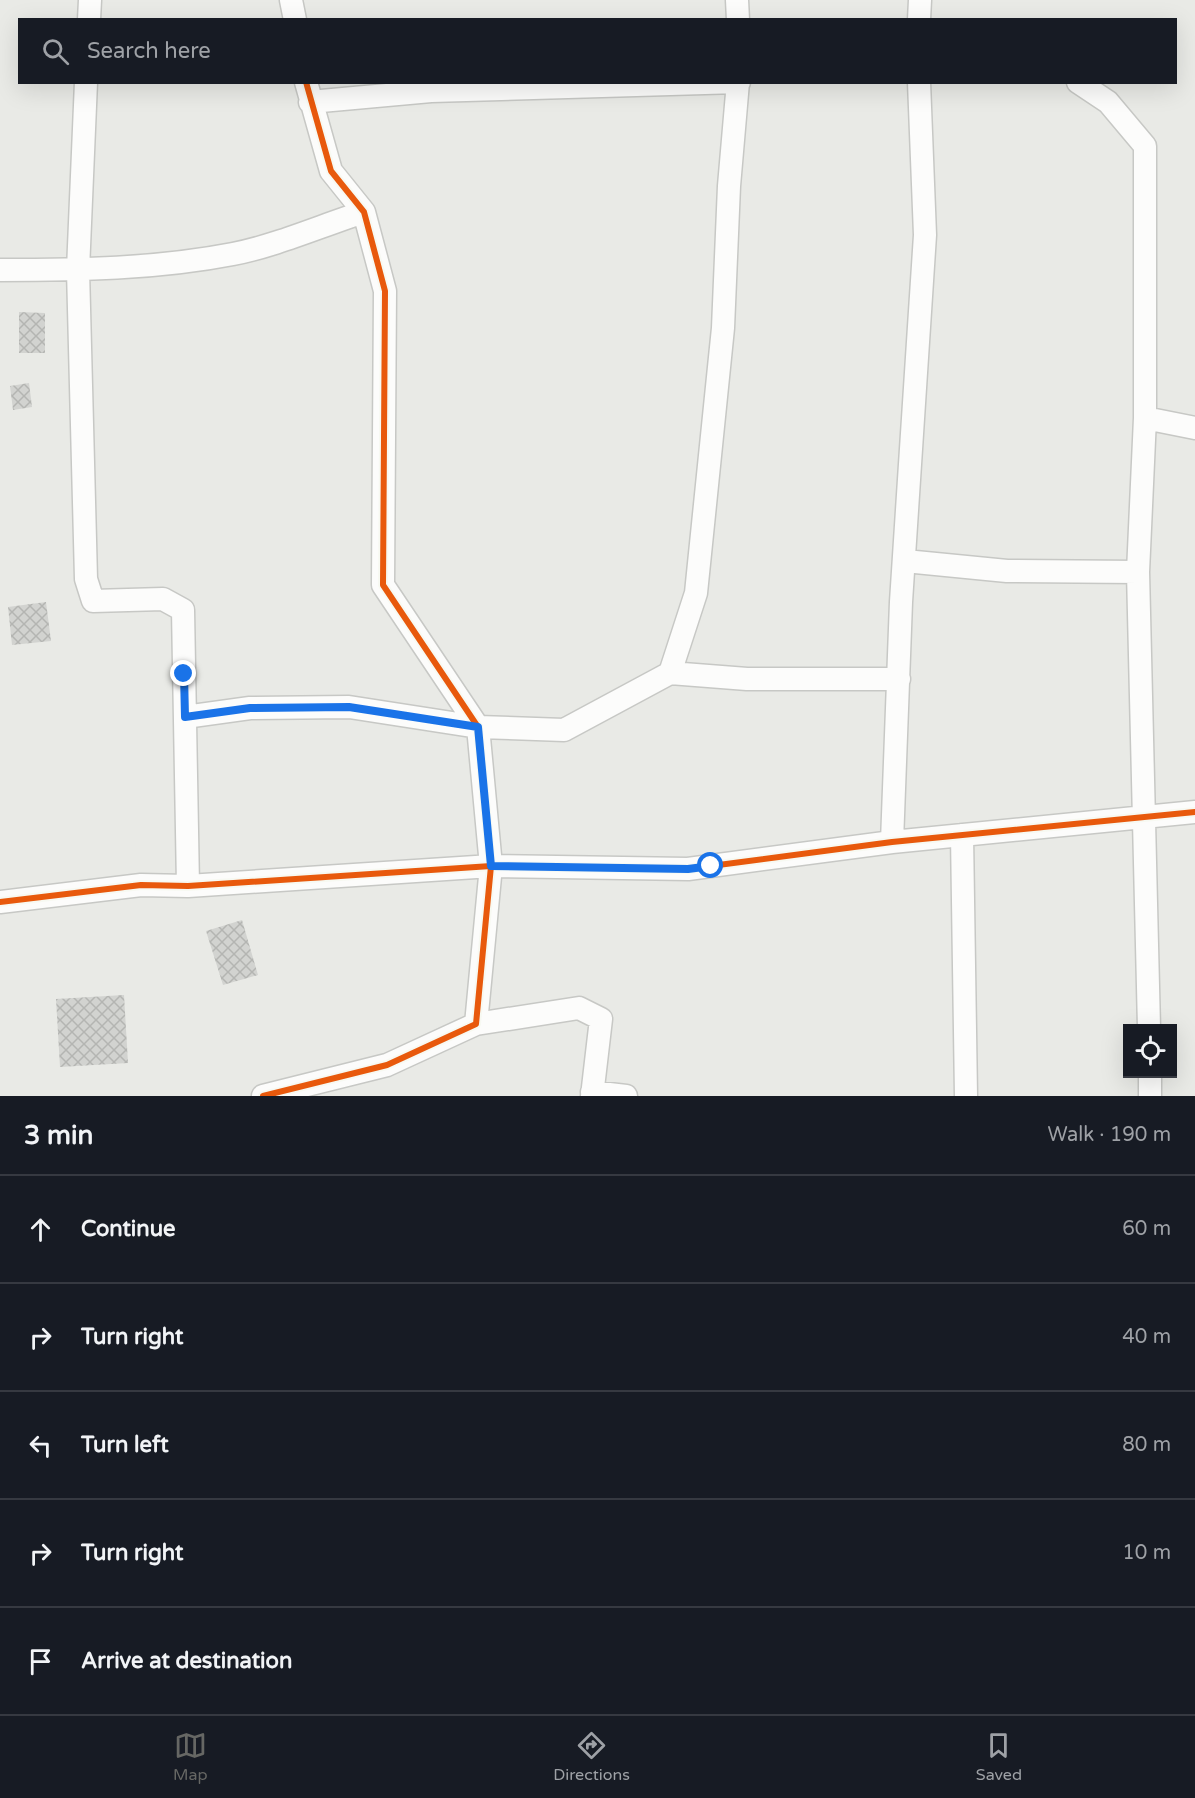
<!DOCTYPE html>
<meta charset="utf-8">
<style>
body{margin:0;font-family:"Varela Round",sans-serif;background:#242831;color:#f1f3f6}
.controls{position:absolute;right:18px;bottom:18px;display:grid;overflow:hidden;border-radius:0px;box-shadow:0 6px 24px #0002}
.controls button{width:54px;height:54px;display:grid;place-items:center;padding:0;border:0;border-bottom:2px solid #363941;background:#171b24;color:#f1f3f6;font:30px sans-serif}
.stop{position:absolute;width:18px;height:18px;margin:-14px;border:4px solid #1a73e8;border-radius:50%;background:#fff}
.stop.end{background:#1a73e8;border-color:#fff;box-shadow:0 2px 6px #0008}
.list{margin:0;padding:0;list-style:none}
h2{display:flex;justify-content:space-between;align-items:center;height:78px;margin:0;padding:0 24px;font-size:26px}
h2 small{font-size:20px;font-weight:400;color:#9ea1a6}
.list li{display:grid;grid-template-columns:39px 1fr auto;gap:18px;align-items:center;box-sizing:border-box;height:108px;padding:0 24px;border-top:2px solid #363941}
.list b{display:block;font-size:22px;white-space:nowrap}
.list em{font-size:20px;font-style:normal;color:#9ea1a6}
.icon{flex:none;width:33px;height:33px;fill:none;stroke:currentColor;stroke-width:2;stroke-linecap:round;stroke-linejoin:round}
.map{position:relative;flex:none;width:1195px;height:1096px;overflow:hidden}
.search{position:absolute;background:#171b24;box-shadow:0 6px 24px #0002;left:18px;right:18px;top:18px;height:66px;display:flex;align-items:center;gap:15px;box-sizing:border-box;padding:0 21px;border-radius:0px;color:#9ea1a6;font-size:22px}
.sheet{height:618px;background:#171b24}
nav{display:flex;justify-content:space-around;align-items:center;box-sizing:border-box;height:84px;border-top:2px solid #363941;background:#171b24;font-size:16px;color:#9ea1a6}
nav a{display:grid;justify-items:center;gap:3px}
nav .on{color:#666764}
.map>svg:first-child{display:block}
</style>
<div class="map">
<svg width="1195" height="1096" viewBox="0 0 1195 1096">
<defs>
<pattern id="building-cross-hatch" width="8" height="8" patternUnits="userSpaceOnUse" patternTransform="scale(1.5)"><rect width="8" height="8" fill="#d2d3d0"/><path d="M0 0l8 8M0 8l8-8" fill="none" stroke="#b4b5b2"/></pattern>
</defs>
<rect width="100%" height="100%" fill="#e9eae6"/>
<path fill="url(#building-cross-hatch)" d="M 19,312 L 45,313 L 45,353 L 19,353 Z
M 29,383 L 32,407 L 13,410 L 10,386 Z
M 46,602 L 51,641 L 12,645 L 8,607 Z
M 242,920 L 258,975 L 223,985 L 206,931 Z
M 124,995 L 128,1063 L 60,1067 L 56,999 Z"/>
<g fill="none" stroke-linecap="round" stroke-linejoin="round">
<defs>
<path id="minor" d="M 291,0 L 295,20
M 737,0 L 738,20
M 89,20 L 90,0
M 919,20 L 920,0
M 86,82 L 78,270 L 86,579 L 93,601 L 163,599 L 183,610 L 188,886
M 1078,82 L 1108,102 L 1145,146 L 1145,418 L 1138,572 L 1149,1028
M 310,102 L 431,91 L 739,82
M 0,270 C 78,270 156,269 233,254 C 275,246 323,225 364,212
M 1145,418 L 1195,428
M 905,561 L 1007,571 L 1138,572
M 670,673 L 747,679 L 899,679
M 185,717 L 250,708 L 349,707 L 478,727 L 564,730 L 670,673 L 696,593 L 723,328 L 729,186 L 738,82
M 962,835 L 966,1096
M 892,842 L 901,602 L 925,235 L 919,82
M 0,902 L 141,885 L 188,886 L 491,866 L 688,869 L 892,842 L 1195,812
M 476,1024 L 579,1008 L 601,1019 L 592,1096
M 1150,1074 L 1150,1096
M 592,1092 L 626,1096
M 263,1096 L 387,1065 L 476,1024 L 491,866 L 478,727 L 383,585 L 385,291 L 364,212 L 331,171 L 306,82"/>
</defs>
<use href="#minor" stroke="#c7c8c5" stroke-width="25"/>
<use href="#minor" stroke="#fcfcfb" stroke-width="22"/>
<defs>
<path id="cycleway" d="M 0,902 L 141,885 L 188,886 L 491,866 L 688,869 L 892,842 L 1195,812
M 263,1096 L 387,1065 L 476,1024 L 491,866 L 478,727 L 383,585 L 385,291 L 364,212 L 331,171 L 306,82"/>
</defs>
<use href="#cycleway" stroke="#f7f9f2" stroke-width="10"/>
<use href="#cycleway" stroke="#e8590c" stroke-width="6"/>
</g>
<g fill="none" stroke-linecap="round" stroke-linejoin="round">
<path stroke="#1a73e8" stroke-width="8" d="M 184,674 L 185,717 L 250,708 L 349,707 L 478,727 L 491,866 L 688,869 L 711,866"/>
</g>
</svg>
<div class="controls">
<button><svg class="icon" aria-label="locate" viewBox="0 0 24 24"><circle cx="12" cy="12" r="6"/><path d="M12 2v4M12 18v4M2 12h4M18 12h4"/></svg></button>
</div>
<div class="stop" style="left:711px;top:866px"></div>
<div class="stop end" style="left:184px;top:674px"></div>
<div class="search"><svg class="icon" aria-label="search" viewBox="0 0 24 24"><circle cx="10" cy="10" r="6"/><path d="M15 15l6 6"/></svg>Search here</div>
</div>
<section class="sheet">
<h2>3 min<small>Walk · 190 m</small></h2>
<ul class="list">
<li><svg class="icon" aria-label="ahead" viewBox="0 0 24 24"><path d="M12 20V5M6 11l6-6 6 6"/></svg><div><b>Continue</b></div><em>60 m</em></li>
<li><svg class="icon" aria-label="right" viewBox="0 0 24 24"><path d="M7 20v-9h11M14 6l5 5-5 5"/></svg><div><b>Turn right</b></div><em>40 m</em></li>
<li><svg class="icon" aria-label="left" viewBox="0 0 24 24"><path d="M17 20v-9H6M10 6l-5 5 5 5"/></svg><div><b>Turn left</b></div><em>80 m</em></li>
<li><svg class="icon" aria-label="right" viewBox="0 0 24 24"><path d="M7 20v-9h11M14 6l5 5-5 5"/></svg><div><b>Turn right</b></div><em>10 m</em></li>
<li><svg class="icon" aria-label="arrive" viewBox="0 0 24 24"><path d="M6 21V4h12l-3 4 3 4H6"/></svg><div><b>Arrive at destination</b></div></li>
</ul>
</section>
<nav>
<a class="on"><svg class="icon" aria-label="map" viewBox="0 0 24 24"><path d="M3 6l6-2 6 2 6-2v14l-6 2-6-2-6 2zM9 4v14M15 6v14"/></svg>Map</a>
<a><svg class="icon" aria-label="directions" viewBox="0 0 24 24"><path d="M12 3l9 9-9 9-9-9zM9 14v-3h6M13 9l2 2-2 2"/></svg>Directions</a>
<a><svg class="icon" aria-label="saved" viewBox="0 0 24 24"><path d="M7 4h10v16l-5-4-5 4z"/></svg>Saved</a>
</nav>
